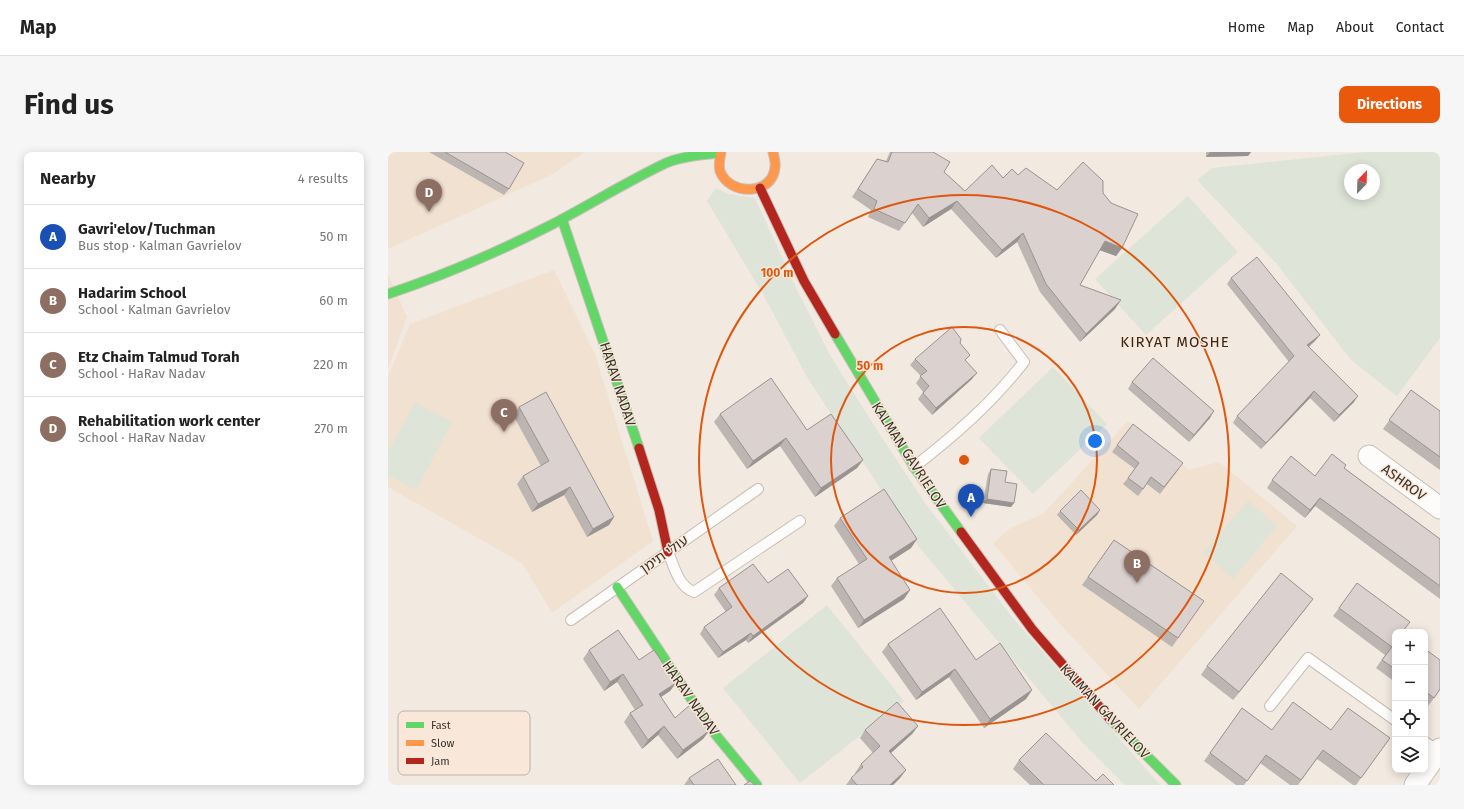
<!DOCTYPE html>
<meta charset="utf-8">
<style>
body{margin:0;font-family:"Fira Sans","Noto Sans Hebrew",sans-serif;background:#f6f6f6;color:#222}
.controls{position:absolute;right:12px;bottom:12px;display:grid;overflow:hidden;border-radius:8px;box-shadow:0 2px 10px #0003}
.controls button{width:36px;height:36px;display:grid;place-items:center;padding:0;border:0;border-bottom:1px solid #e0e0e0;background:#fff;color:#222;font:20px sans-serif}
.compass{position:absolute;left:956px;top:12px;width:36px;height:36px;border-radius:50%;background:#fff;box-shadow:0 2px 10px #0003;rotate:23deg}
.you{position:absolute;left:707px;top:289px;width:14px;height:14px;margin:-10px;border:3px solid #fff;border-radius:50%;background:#1a73e8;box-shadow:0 0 0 6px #1a73e833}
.badge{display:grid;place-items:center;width:26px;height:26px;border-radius:50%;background:#ea580c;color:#fff;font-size:13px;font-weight:700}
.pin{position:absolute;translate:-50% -33px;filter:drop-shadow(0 1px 2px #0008)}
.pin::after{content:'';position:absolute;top:21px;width:14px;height:12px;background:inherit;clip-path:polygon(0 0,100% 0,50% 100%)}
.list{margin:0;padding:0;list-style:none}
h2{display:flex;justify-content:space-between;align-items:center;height:52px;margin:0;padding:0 16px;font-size:17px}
h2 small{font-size:13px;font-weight:400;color:#767676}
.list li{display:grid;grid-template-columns:26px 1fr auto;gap:12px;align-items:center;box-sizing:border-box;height:64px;padding:0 16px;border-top:1px solid #e0e0e0}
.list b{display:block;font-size:15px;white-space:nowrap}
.list p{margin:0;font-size:13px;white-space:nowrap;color:#767676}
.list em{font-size:13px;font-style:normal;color:#767676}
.icon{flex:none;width:22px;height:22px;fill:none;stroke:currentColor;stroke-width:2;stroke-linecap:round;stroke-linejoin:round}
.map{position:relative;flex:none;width:1052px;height:633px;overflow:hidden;border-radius:8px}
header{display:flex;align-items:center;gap:24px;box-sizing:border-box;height:56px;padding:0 20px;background:#fff;border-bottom:1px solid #e0e0e0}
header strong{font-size:19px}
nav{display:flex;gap:22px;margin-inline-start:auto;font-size:14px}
.intro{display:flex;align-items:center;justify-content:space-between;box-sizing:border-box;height:96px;padding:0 24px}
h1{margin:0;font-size:28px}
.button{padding:10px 18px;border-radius:8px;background:#ea580c;color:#fff;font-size:14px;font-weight:700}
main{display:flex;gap:24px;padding:0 24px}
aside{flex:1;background:#fff;border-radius:8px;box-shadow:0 2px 10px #0003}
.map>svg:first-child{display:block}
</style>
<header>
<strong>Map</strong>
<nav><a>Home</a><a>Map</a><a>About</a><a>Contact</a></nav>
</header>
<div class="intro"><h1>Find us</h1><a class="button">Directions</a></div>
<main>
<aside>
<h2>Nearby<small>4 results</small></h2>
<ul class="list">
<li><span class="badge" style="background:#1a4fb4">A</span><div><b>Gavri'elov/Tuchman</b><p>Bus stop · Kalman Gavrielov</p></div><em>50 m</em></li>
<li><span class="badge" style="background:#8d6e63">B</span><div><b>Hadarim School</b><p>School · Kalman Gavrielov</p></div><em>60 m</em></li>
<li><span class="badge" style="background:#8d6e63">C</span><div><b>Etz Chaim Talmud Torah</b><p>School · HaRav Nadav</p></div><em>220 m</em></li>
<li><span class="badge" style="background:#8d6e63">D</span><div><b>Rehabilitation work center</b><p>School · HaRav Nadav</p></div><em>270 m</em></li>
</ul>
</aside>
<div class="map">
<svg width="1052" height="633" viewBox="0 0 1052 633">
<rect width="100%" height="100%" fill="#f2e9e0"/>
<path fill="#f1e1d1" d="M 0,0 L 197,0 L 163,23 L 0,97 Z
M 166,118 L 207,202 L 265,389 L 164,461 L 134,411 L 0,335 L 0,225 L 22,172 Z
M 0,122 L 19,165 L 0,217 Z
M 740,269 L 801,318 L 831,310 L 909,374 L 751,557 L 672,472 L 605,391 L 621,377 L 656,361 Z"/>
<path fill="#dee4d7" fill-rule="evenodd" d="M 978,0 L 1052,0 L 1052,186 L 1009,244 L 963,208 L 888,111 L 809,28 L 824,16 ZM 962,18 L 986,18 L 986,42 L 962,42 Z
M 328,36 L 341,42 L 367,46 L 409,138 L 442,203 L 485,272 L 537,351 L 624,465 L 772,633 L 737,633 L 695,591 L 531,395 L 419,225 L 376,144 L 319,49 Z
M 800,44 L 850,100 L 758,183 L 707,127 Z
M 665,215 L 719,272 L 645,342 L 591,286 Z
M 27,250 L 64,270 L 28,338 L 0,323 L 0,300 Z
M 860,349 L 889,374 L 845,427 L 815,401 Z
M 439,453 L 516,549 L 412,631 L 335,536 Z"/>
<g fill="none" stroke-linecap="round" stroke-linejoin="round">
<defs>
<path id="lane" d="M 526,315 C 567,283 603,252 636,210 L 612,178
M 280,400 C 286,414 290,434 306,440 L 412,369
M 183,468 L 370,337
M 882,554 L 920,506 L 1007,568
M 1037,590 L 1050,599"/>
<path id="street" d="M 981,304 L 1052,356
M 1027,633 L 1052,597"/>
<path id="fast" d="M 174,67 L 251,296
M 0,142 C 57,123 112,99 165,72 C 203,52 240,29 278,11 C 295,4 314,3 332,1
M 447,182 L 526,315 L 573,380
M 229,435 L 323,577 L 369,633
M 722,567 L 788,633"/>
<path id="slow" d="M 333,0 C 332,6 330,13 332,19 C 341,44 385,44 387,15 C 388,11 386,5 385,0"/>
<path id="jam" d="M 372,36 L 416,129 L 447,182
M 251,296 L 271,358 L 280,400
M 573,380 L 644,477 L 722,567"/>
</defs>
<use href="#lane" stroke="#c6bfb8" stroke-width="12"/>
<use href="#street" stroke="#c6bfb8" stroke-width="23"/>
<use href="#fast" stroke="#c6bfb8" stroke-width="11"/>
<use href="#slow" stroke="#c6bfb8" stroke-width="11"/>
<use href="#jam" stroke="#c6bfb8" stroke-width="11"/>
<use href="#lane" stroke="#fdfcfa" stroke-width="10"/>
<use href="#street" stroke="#fdfcfa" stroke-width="21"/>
<use href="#fast" stroke="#63d668" stroke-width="9"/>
<use href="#slow" stroke="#ff974d" stroke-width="9"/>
<use href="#jam" stroke="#b3261e" stroke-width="9"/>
</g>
<path fill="#bcb5b2" d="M 41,0 L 117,0 L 121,37 L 116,43 Z
M 502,0 L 545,0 L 556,20 L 577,39 L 615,26 L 630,23 L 669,38 L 715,41 L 734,96 L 728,104 L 712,98 L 692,133 L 727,157 L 692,190 L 652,140 L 629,90 L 608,106 L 563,57 L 535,75 L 524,61 L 511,79 L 480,65 L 483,58 L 464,45 L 489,7 L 498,9 Z
M 818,0 L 863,0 L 860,4 L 818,5 Z
M 843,126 L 927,189 L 921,195 L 966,250 L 946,270 L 922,246 L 873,297 L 845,271 L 849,264 L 901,210 L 839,132 Z
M 572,191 L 584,227 L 544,263 L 530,247 L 535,240 L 528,231 L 533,224 L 522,213 L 527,207 Z
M 744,230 L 822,266 L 801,290 L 740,237 Z
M 1023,238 L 1052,259 L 1052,318 L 995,277 Z
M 131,255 L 226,365 L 221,373 L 199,385 L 176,343 L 144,360 L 129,332 L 135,324 L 153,314 L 125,263 Z
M 332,262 L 419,278 L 475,308 L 469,316 L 427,345 L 392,294 L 359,317 L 326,270 Z
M 729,293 L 791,317 L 772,342 L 759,332 L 750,344 L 735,332 L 747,317 L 724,300 Z
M 956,316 L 1052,387 L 1052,447 L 927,354 L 917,366 L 879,336 L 884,328 L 927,324 Z
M 603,317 L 617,330 L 626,351 L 623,355 L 595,351 L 600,322 Z
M 712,358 L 709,363 L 688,383 L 669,363 L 672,359 Z
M 452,366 L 529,387 L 523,396 L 503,409 L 522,438 L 516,447 L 470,476 L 443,434 L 449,426 L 471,412 L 446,374 Z
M 726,388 L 816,449 L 784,495 L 694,433 Z
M 380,431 L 420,444 L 415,451 L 360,491 L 358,488 L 330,506 L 312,482 L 316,475 L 338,460 L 326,443 L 331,436 Z
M 919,455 L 845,548 L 813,523 L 819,514 Z
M 951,456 L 1007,480 L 1007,530 L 988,516 L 997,503 L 945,464 Z
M 500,492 L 588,508 L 644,538 L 638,547 L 596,576 L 561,525 L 528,548 L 494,500 Z
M 1037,497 L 1052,538 L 1040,554 L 1037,552 Z
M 201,498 L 251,508 L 288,531 L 282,539 L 273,545 L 287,566 L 321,579 L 315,587 L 289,607 L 270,583 L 254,597 L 236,570 L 242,561 L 247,558 L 229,530 L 216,539 L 195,507 Z
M 854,556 L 884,578 L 943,578 L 1002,586 L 968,633 L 965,633 L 929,607 L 910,633 L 902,633 L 872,611 L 856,633 L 848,633 L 816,609 Z
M 530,574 L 524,582 L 503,601 L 518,618 L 512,626 L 505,633 L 458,633 L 463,626 L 468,622 L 467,621 L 473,612 L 485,601 L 472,586 L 477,578 Z
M 631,608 L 708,629 L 726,633 L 642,633 L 625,617 Z
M 301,626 L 348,633 L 296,633 Z"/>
<path fill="#999391" d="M 822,0 L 863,0 L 860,4 L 818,5 Z
M 569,49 L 563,57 L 535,75 L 541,66 Z
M 635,81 L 629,90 L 608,106 L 614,98 Z
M 717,89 L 734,96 L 728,104 L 711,98 Z
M 733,148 L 727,157 L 692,190 L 698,182 Z
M 932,183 L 927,189 L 914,199 L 919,193 Z
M 589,221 L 584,227 L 544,263 L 548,256 Z
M 926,239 L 922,246 L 873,297 L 878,291 Z
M 970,244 L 966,250 L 946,270 L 951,263 Z
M 826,259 L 822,266 L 801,290 L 806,283 Z
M 398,286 L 392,294 L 359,317 L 365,309 Z
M 475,308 L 469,316 L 427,345 L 433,336 Z
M 182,335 L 176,343 L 144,360 L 150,352 Z
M 932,346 L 927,354 L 917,366 L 922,358 Z
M 599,347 L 626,351 L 623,355 L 595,351 Z
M 712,358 L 709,363 L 688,383 L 691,378 Z
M 226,365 L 221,373 L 199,385 L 205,377 Z
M 529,387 L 523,396 L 495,414 L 501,405 Z
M 522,438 L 516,447 L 470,476 L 476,468 Z
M 420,444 L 415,451 L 360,491 L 365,484 Z
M 925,447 L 919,455 L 845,548 L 851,540 Z
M 363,481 L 358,488 L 330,506 L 335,500 Z
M 567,517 L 561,525 L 528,548 L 534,540 Z
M 235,522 L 229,530 L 216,539 L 222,530 Z
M 288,531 L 282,539 L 265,550 L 271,542 Z
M 644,538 L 638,547 L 596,576 L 602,567 Z
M 276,574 L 270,583 L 254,597 L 260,588 Z
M 530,574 L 524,582 L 495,608 L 501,599 Z
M 321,579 L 315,587 L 289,607 L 295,598 Z
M 518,618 L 512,626 L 505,633 L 502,633 Z"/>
<path fill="#dbd2cf" stroke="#999391" d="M 57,0 L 117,0 L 136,11 L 121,37 Z
M 504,0 L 545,0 L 562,10 L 556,20 L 577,39 L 604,13 L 615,26 L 624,17 L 630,23 L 638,16 L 669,38 L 695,10 L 715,29 L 715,41 L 723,51 L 750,62 L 734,96 L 717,89 L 692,133 L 733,148 L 698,182 L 658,132 L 635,81 L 614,98 L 569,49 L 541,66 L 530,52 L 517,71 L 486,57 L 489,49 L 470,37 L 489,7 L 500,10 Z
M 869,105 L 932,183 L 919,193 L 970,244 L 951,263 L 926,239 L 878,291 L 849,264 L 906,204 L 843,126 Z
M 564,175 L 573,187 L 572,191 L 582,203 L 577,208 L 589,221 L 548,256 L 535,241 L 541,234 L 532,224 L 539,219 L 527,207 Z
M 765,206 L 826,259 L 806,283 L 744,230 Z
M 383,226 L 419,278 L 443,262 L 475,308 L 433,336 L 398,286 L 365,309 L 332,262 Z
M 1023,238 L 1052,259 L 1052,305 L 1001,268 Z
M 158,240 L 226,365 L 205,377 L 182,335 L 150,352 L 135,324 L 161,309 L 131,255 Z
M 745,272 L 795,311 L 776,335 L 763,325 L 755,337 L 740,326 L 751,311 L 729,293 Z
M 944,302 L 958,313 L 956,316 L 1052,387 L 1052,434 L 932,346 L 922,358 L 884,328 L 903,304 L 927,324 Z
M 603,317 L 619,319 L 617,330 L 629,332 L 626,351 L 599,347 Z
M 496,337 L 529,387 L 501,405 L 522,438 L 476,468 L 449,426 L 479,407 L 452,366 Z
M 693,338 L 712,358 L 691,378 L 672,359 Z
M 726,388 L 816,449 L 790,486 L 700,425 Z
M 365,412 L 380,431 L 400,417 L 420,444 L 365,484 L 363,481 L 335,500 L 316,475 L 344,455 L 331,436 Z
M 893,421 L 925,447 L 851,540 L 819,514 Z
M 969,431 L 1022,470 L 1014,480 L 1007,480 L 1007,517 L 994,508 L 1004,495 L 951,456 Z
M 552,456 L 588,508 L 612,491 L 644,538 L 602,567 L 567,517 L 534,540 L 500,492 Z
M 230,478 L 251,508 L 266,498 L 288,531 L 271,542 L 287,566 L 303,552 L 321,579 L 295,598 L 276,574 L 260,588 L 242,561 L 255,553 L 235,522 L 222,530 L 201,498 Z
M 1037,497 L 1052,508 L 1052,537 L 1046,546 L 1037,539 Z
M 509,550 L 530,574 L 501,599 L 518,618 L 502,633 L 469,633 L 463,626 L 475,615 L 473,612 L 492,594 L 477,578 Z
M 905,550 L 943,578 L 960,556 L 1002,586 L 973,626 L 935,598 L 913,628 L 878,603 L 859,629 L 822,601 L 854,556 L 884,578 Z
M 658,581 L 708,629 L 715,622 L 726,633 L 656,633 L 631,608 Z
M 330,607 L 348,633 L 306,633 L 301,626 Z
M 362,629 L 367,633 L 356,633 Z"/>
<g fill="none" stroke="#df570e" stroke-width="2">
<circle cx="576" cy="308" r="133"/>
<circle cx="576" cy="308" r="265"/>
</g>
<g text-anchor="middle" stroke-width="3" stroke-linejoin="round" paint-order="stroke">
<g font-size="14" fill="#3a342e" stroke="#f9e8d9">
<text transform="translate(230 232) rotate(72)" y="5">HARAV NADAV</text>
<text transform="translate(521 303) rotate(57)" y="5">KALMAN GAVRIELOV</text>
<text transform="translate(1016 330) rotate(36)" y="5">ASHROV</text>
<text transform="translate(276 402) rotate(-35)" y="5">עולי תימן</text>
<text transform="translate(303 546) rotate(55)" y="5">HARAV NADAV</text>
<text transform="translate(717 559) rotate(47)" y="5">KALMAN GAVRIELOV</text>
</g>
<g font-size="15" letter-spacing="1" fill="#35291d" stroke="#f9e8d9">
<text x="787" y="195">KIRYAT MOSHE</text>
</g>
</g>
<rect x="10" y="559" width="132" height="64" rx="6" fill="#f9e8d9" stroke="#c0b2a6" stroke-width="1"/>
<rect x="18" y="570" width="18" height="6" fill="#63d668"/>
<rect x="18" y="588" width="18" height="6" fill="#ff974d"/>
<rect x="18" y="606" width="18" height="6" fill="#b3261e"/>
<g font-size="11" fill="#3a342e">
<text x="43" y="577">Fast</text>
<text x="43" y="595">Slow</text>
<text x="43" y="613">Jam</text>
</g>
<circle cx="576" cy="308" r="6" fill="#df570e" stroke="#f9e8d9" stroke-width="2"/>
<g font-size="12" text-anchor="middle" font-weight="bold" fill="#df570e" stroke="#f9e8d9" stroke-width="3" stroke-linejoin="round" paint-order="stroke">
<text x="389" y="125">100 m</text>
<text x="482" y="218">50 m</text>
</g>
</svg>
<div class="controls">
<button>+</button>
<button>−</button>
<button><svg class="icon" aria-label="locate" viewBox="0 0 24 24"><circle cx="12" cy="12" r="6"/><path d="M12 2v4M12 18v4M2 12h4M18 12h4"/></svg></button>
<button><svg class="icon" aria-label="layers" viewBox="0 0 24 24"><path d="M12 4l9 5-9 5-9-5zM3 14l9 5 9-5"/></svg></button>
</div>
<svg class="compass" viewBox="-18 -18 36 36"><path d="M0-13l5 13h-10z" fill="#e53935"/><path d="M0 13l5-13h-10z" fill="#767676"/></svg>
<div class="you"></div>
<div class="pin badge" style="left:583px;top:365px;background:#1a4fb4">A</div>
<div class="pin badge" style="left:749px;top:431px;background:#8d6e63">B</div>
<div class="pin badge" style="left:116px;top:280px;background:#8d6e63">C</div>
<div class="pin badge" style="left:41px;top:60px;background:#8d6e63">D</div>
</div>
</main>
